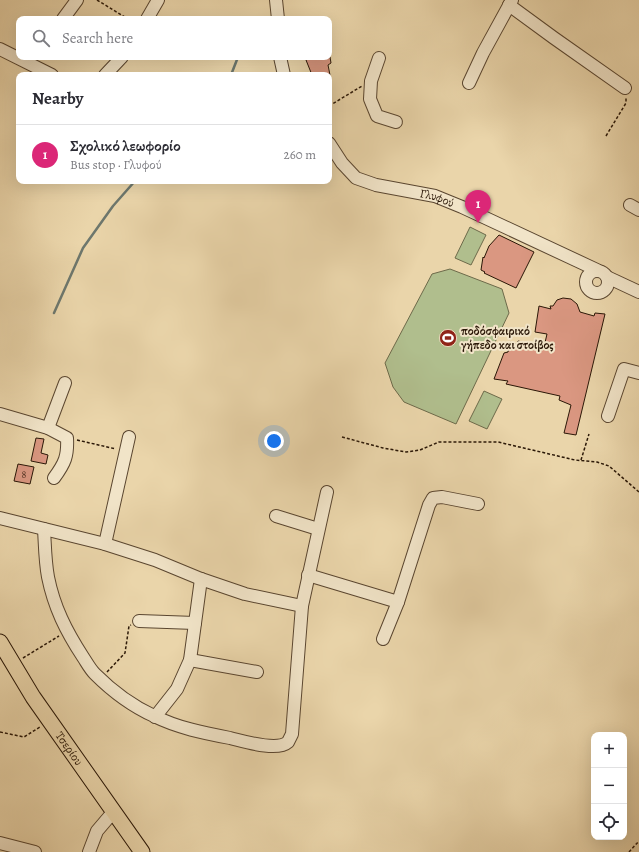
<!DOCTYPE html>
<meta charset="utf-8">
<style>
body{margin:0;font-family:Alegreya,serif;background:#f2f2f3;color:#2b2b33}
.controls{position:absolute;right:12px;bottom:12px;display:grid;overflow:hidden;border-radius:8px;box-shadow:0 4px 16px #0002}
.controls button{width:36px;height:36px;display:grid;place-items:center;padding:0;border:0;border-bottom:1px solid #e1e1e2;background:#fff;color:#2b2b33;font:20px sans-serif}
.you{position:absolute;left:274px;top:441px;width:14px;height:14px;margin:-10px;border:3px solid #fff;border-radius:50%;background:#1a73e8;box-shadow:0 0 0 6px #1a73e833}
.badge{display:grid;place-items:center;width:26px;height:26px;border-radius:50%;background:#db2777;color:#fff;font-size:13px;font-weight:700}
.pin{position:absolute;translate:-50% -33px;filter:drop-shadow(0 1px 2px #0008)}
.pin::after{content:'';position:absolute;top:21px;width:14px;height:12px;background:inherit;clip-path:polygon(0 0,100% 0,50% 100%)}
.list{margin:0;padding:0;list-style:none}
h2{display:flex;justify-content:space-between;align-items:center;height:52px;margin:0;padding:0 16px;font-size:17px}
h2 small{font-size:13px;font-weight:400;color:#7c7c81}
.list li{display:grid;grid-template-columns:26px 1fr auto;gap:12px;align-items:center;box-sizing:border-box;height:60px;padding:0 16px;border-top:1px solid #e1e1e2}
.list b{display:block;font-size:15px;white-space:nowrap}
.list p{margin:0;font-size:13px;white-space:nowrap;color:#7c7c81}
.list em{font-size:13px;font-style:normal;color:#7c7c81}
.icon{flex:none;width:22px;height:22px;fill:none;stroke:currentColor;stroke-width:2;stroke-linecap:round;stroke-linejoin:round}
.map{position:relative;flex:none;width:639px;height:852px;overflow:hidden}
.search{position:absolute;background:#fff;box-shadow:0 4px 16px #0002;left:16px;top:16px;width:316px;height:44px;display:flex;align-items:center;gap:10px;box-sizing:border-box;padding:0 14px;border-radius:8px;color:#7c7c81;font-size:15px}
.panel{position:absolute;background:#fff;box-shadow:0 4px 16px #0002;left:16px;top:72px;width:316px;height:112px;border-radius:8px}
.map>svg:first-child{display:block}
</style>
<div class="map">
<svg width="639" height="852" viewBox="0 0 639 852">
<rect width="100%" height="100%" fill="#ead5aa"/>
<filter id="stains"><feTurbulence type="fractalNoise" baseFrequency=".005" numOctaves="4"/><feColorMatrix values="0 0 0 0 .2 0 0 0 0 .09 0 0 0 0 .02 0 0 0 .5 -.17"/></filter>
<radialGradient id="worn" r=".72"><stop offset=".6" stop-color="#630" stop-opacity="0"/><stop offset="1" stop-color="#630" stop-opacity=".3"/></radialGradient>
<path fill="#b0be8d" stroke="#6d6a4a" d="M 470,227 L 486,235 L 471,265 L 455,258 Z
M 450,269 L 502,289 L 509,313 L 456,424 L 404,402 L 393,387 L 385,363 L 432,274 Z
M 484,391 L 502,399 L 487,429 L 469,421 Z"/>
<g fill="none" stroke-linecap="round" stroke-linejoin="round">
<path stroke="#6d776d" stroke-width="2.5" d="M 231,75 L 238,57
M 54,313 L 83,248 L 113,206 L 135,181"/>
</g>
<path fill="#da9781" stroke="#2a1707" d="M 312,57 L 330,57 L 331,63 L 328,65 L 330,75 L 312,75 L 306,60 Z
M 499,235 L 534,252 L 516,288 L 484,273 L 485,272 L 481,270 L 483,257 L 484,258 L 489,246 Z
M 563,298 L 571,299 L 577,304 L 580,312 L 594,316 L 595,313 L 605,314 L 576,435 L 564,433 L 571,405 L 559,400 L 560,396 L 506,384 L 508,381 L 494,379 L 504,353 L 508,352 L 510,342 L 517,344 L 518,341 L 544,347 L 547,334 L 535,332 L 539,306 L 551,309 L 550,306 L 553,306 L 557,300 Z
M 36,438 L 44,439 L 41,453 L 48,455 L 46,464 L 31,461 Z
M 18,464 L 34,467 L 30,484 L 14,481 Z"/>
<g fill="none" stroke-linecap="round" stroke-linejoin="round">
<defs>
<g id="minor">
<path d="M 276,0 L 278,19"/>
<path d="M 509,5 L 554,38 L 625,88"/>
<path d="M 63,19 L 77,0"/>
<path d="M 147,19 L 158,0"/>
<path d="M 0,49 L 52,75"/>
<path d="M 280,57 L 284,75"/>
<path d="M 379,58 L 371,81 L 370,99 L 377,116 L 396,122"/>
<path d="M 105,75 L 122,57"/>
<path d="M 469,83 L 483,53 L 512,0"/>
<path id="s1" d="M 329,143 L 342,163 L 356,178 L 376,185 L 435,196 L 462,207 L 597,270"/>
<path d="M 630,205 L 639,210"/>
<circle cx="597" cy="282" r="11"/>
<path d="M 607,277 L 639,292"/>
<path d="M 0,414 L 48,428 L 67,438 C 68,456 65,463 54,478"/>
<path d="M 608,416 L 624,369 L 639,373"/>
<path d="M 48,428 L 65,383"/>
<path d="M 276,516 L 318,529"/>
<path d="M 0,518 L 105,544 L 155,560 L 201,579 L 245,594 L 302,606"/>
<path d="M 44,529 C 45,545 45,561 48,577 C 54,607 66,631 83,657 C 87,663 90,669 95,674 C 112,691 132,706 154,716 C 178,728 204,733 230,738 C 243,741 277,752 288,742 L 292,734 L 302,606 L 327,492"/>
<path d="M 105,544 L 129,437"/>
<path d="M 308,575 L 398,602"/>
<path d="M 139,621 L 195,623"/>
<path d="M 383,639 L 398,602 L 429,505 L 433,498 L 442,497 L 478,504"/>
<path d="M 190,660 L 257,672"/>
<path d="M 155,717 L 177,689 L 190,660 L 201,579"/>
<path d="M 0,843 L 35,852"/>
<path d="M 89,852 L 97,831 L 114,811"/>
</g>
<g id="major">
<path id="s2" d="M 0,642 L 33,697 L 142,852"/>
</g>
</defs>
<use href="#minor" stroke="#5a4630" stroke-width="14"/>
<use href="#major" stroke="#2a1707" stroke-width="17"/>
<path stroke="#2a1707" stroke-width="1.5" stroke-dasharray="3 2" stroke-linecap="butt" d="M 97,0 L 128,19
M 329,106 L 362,86
M 606,136 L 626,103 L 626,98
M 342,437 L 383,448 L 406,452 L 420,450 L 439,442 L 498,442 L 575,460 L 597,462 L 609,466 L 639,492
M 77,440 L 116,449
M 581,460 L 589,434
M 23,658 L 59,636
M 107,672 L 125,653 L 129,626 L 131,625
M 0,732 L 24,737 L 40,727
M 629,852 L 639,841"/>
<use href="#minor" stroke="#f1e4c8" stroke-width="12"/>
<use href="#major" stroke="#ead5aa" stroke-width="15"/>
</g>
<defs>
<symbol id="stadium-disc" viewBox="-11 -11 22 22"><circle r="9.5" fill="#8f2418" stroke="#f1e4c8"/><path d="M0-5a6.5 5 0 1 0 0 10a6.5 5 0 1 0 0-10ZM-3.5-1.8h7v3.6h-7Z" fill="#fff"/></symbol>
</defs>
<g fill-rule="evenodd">
<use href="#stadium-disc" x="438" y="328" width="20" height="20"/>
</g>
<g text-anchor="middle" stroke-width="4" stroke-linejoin="round" paint-order="stroke">
<g font-size="10" fill="#563726">
<text x="24" y="478">8</text>
</g>
<g font-size="12" fill="#2a1707" stroke="#f1e4c8">
<text dy="4" stroke="none"><textPath href="#s1" startOffset="128">Γλυφού</textPath></text>
<text dy="4" stroke="none"><textPath href="#s2" startOffset="127">Τσερίου</textPath></text>
</g>
<g font-size="12" font-weight="bold" fill="#2a1707" stroke="#f1e4c8" text-anchor="start">
<text x="461" y="335">ποδόσφαιρικό<tspan x="461" dy="14">γήπεδο και στοίβος</tspan></text>
</g>
</g>
<rect width="100%" height="100%" filter="url(#stains)"/>
<rect width="100%" height="100%" fill="url(#worn)"/>
</svg>
<div class="controls">
<button>+</button>
<button>−</button>
<button><svg class="icon" aria-label="locate" viewBox="0 0 24 24"><circle cx="12" cy="12" r="6"/><path d="M12 2v4M12 18v4M2 12h4M18 12h4"/></svg></button>
</div>
<div class="you"></div>
<div class="pin badge" style="left:478px;top:223px">1</div>
<div class="search"><svg class="icon" aria-label="search" viewBox="0 0 24 24"><circle cx="10" cy="10" r="6"/><path d="M15 15l6 6"/></svg>Search here</div>
<section class="panel">
<h2>Nearby<small></small></h2>
<ul class="list">
<li><span class="badge">1</span><div><b>Σχολικό λεωφορίο</b><p>Bus stop · Γλυφού</p></div><em>260 m</em></li>
</ul>
</section>
</div>
